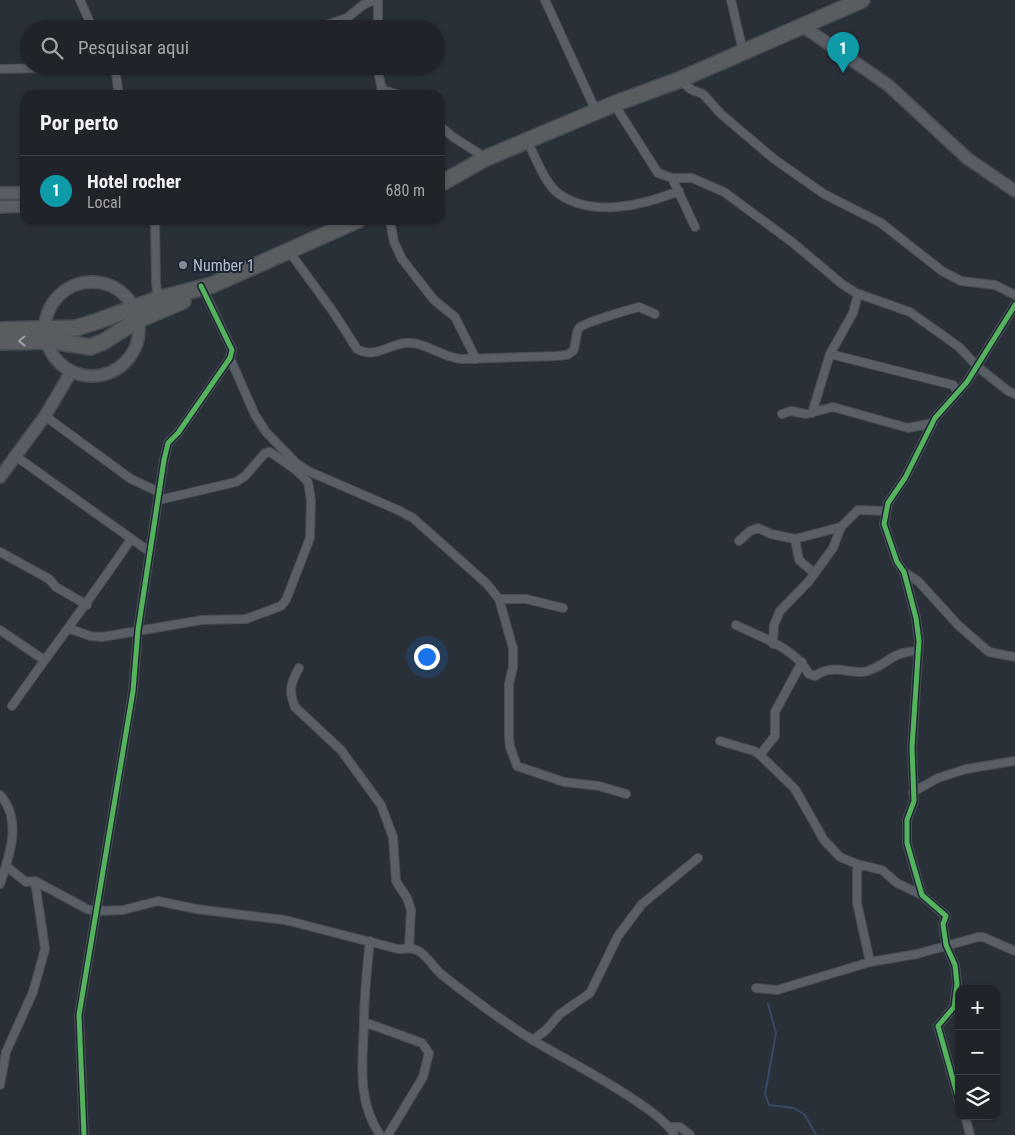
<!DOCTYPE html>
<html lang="pt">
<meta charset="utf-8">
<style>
body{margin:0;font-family:"Roboto Condensed",sans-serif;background:#2d3036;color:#f1f3f6}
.controls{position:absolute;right:15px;bottom:15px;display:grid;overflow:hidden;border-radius:10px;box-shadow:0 1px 4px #0004}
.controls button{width:45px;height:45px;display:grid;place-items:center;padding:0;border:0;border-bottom:1px solid #3d4147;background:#20242a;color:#f1f3f6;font:25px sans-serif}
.you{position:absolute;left:426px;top:656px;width:18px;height:18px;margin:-12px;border:4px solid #fff;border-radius:50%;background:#1a73e8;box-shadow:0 0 0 8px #1a73e833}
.badge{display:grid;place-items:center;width:32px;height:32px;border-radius:50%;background:#d93025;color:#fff;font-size:16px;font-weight:700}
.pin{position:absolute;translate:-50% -41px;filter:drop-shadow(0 1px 2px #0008)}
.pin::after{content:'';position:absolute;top:26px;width:18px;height:15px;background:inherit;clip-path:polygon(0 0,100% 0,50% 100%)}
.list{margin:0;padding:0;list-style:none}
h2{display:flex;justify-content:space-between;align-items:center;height:65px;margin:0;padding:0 20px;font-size:21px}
h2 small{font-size:16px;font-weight:400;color:#a2a4a8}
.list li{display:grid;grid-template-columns:32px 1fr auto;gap:15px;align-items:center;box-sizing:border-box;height:70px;padding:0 20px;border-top:1px solid #3d4147}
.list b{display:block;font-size:19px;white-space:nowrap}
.list p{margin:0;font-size:16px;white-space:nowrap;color:#a2a4a8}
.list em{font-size:16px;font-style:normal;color:#a2a4a8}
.icon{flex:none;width:28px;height:28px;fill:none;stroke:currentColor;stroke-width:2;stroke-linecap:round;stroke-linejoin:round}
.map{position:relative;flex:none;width:1015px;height:1135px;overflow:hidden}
.search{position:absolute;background:#20242a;box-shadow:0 1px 4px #0004;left:20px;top:20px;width:425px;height:55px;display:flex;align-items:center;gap:12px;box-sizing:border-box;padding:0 18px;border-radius:28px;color:#a2a4a8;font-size:19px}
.panel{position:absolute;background:#20242a;box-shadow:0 1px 4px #0004;left:20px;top:90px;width:425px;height:135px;border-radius:15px}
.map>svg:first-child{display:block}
</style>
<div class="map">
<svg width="1015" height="1135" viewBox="0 0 1015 1135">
<rect width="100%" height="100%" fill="#2a3038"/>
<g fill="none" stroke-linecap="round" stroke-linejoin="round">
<path stroke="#384963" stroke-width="2" d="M 768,1004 L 776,1033 L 765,1094 L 769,1105 L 794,1108 L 805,1115 L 816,1135"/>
<defs>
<path id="street" d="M 80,0 L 93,29
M 378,0 L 378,29
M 545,0 L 596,111
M 731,0 L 743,51
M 314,29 L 347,18 L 363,5 L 374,0
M 377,66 L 383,95
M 115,68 L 119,95
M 0,69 L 147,66
M 679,80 L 692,90 L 703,94 L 721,114 L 774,159 L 824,194 L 881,223 L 942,271 L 961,281 L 995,285 L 1015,295
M 381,89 L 399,95
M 614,104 L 658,173 L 672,178 L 692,178 L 724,192 L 792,242 L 842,284 L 856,293 L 910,312 L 959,347 L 978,367 L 1008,391 L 1015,394
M 440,126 L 453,137 L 486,158
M 527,141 C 536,157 544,183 559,194 C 593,218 644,205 679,191
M 672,178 L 695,227
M 155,220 L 156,283 L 158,299
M 390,220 L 394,242 L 402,259 L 434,300 L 455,317 L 476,359
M 288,250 L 334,313 L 357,349 C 374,359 388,345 405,343 C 424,341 441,357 461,359 L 556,356 L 567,355 L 573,351 C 577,343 575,335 579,328 C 580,324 631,309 639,307 L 655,314
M 830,354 L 953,385 L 958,393
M 230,358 L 255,415 L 266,432 L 296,463 L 308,471 L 398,510 L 413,518 L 487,584 L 499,599 L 526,599 L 563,608
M 812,413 L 830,354 L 853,313 L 858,294
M 782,414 L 791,411 L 806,414 L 833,407 L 908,428 L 933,423
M 45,416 L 131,479 L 159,492
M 14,455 L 150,552
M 795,539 L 841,527 L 858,510 L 886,511
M 739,541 L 750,531 L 758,528 L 771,534 L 795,539 L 799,560 L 813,572
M 0,552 L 49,579 L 56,587 L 87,605
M 904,572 L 918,581 L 958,625 L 989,652 L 1015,657
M 499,599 L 513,648 L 513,667 L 509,684 L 509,736 L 510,747 L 517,766 L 564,782 L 599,786 L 626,794
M 736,625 C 762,638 794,647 809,674 L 815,676 C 833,662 854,676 868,671 C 890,663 890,652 918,651
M 68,628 L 90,636 L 102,637 L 202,620 L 246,619 L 281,606 L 286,600 L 310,538 L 311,500 L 308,482 L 296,470 L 270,452 L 265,453 L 245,476 L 236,482 L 159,500
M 0,630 L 44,660
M 773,644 L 774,625 L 780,611 L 809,581 L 833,548 L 841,527
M 299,668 C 291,682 288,691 295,707 L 341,750 L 381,805 L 393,837 L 396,881 L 407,898 L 411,910 L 409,948
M 12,706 C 51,650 93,596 131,539
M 720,741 L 754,751 L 760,755 L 795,789 L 824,840 L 840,857 L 857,864 L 882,870 L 897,883 L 922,895
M 760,755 L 775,736 L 775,712 L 802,662
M 913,792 L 938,778 L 966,769 L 1015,761
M 0,795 C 23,820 9,857 0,884
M 857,864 L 857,903 L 870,962
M 6,866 L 26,882 L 35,881 L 87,909 L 95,911 L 123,910 L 158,901 L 196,909 L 285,920 L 398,949 C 405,949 410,947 417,950 C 427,955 433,967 441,974 C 470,997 502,1021 534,1041 C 561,1057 664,1110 674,1135
M 370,941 C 367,968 364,995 364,1022 C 363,1062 356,1099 380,1135
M 756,988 L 777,990 L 870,962 L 917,954 L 978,937 L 983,937 L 1015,951
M 364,1022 L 422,1043 L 429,1053 L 423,1077 L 388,1135
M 533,1040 L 546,1030 L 560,1014 L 590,993 L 618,936 L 642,904 L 698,858
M 0,1085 L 6,1052 L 33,992 L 45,949 L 35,881
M 959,1101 L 938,1026 L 954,1007 L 957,984 L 955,965 L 946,945 L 943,924 L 946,916 L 922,895 L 907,843 L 907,820 L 914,801 L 912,747 L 919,641 L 916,618 L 904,572 L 897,562 L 884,524 L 888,503 L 905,478 L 935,418 L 967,382 L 1015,305
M 965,1116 L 970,1135
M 671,1127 L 680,1127 L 690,1135
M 84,1135 L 79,1015 L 133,691 L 138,630 L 164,460 L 168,443 L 178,433 L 230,358 L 232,350 L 202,287"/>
<path id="secondary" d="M 801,25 L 888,85 L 968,159 L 1015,191
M 0,193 L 25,193
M 0,207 L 25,206
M45 329a47 47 0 1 1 94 0a47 47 0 1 1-94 0Z
M 0,477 L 45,416 L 71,372"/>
<path id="highway" d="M 440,184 L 486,158 L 614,104 L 679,80 L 862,0
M 0,330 L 76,328 L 98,321 L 158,299 L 212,285 L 358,220
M 0,342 L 54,341 L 90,347 L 103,342 L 138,320 L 183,301"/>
</defs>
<use href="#street" stroke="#484c53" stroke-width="10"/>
<use href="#secondary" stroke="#484c53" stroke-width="14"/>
<use href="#highway" stroke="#474c53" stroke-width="18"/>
<use href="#street" stroke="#5a5e66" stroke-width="8"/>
<use href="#secondary" stroke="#595d64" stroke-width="11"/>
<use href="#highway" stroke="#5a5d60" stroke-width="15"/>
<defs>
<path id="cycleway" d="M 959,1101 L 938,1026 L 954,1007 L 957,984 L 955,965 L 946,945 L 943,924 L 946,916 L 922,895 L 907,843 L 907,820 L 914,801 L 912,747 L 919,641 L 916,618 L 904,572 L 897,562 L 884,524 L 888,503 L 905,478 L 935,418 L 967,382 L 1015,305
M 84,1135 L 79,1015 L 133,691 L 138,630 L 164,460 L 168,443 L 178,433 L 230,358 L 232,350 L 201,286"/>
</defs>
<use href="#cycleway" stroke="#1d2633" stroke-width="8"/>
<use href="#cycleway" stroke="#56b35d" stroke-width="5"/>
</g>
<defs><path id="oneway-chevron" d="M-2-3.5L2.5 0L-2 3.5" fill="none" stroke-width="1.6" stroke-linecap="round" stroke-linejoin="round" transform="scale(1.25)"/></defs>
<use stroke="#9ea4af" href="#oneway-chevron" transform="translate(22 341) rotate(179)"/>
<circle fill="#848b96" stroke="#1d2633" stroke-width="2" cx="183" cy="265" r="5"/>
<g text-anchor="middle" stroke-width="4" stroke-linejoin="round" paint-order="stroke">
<g font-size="16" fill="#b4bcc9" stroke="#1d2633" text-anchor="start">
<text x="193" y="271">Number 1</text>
</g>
</g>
</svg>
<div class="controls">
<button>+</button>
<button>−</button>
<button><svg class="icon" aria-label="layers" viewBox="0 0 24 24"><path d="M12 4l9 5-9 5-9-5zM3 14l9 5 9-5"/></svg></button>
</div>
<div class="you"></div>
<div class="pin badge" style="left:843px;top:73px;background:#0f9aa8">1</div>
<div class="search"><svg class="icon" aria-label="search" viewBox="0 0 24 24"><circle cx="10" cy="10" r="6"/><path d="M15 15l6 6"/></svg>Pesquisar aqui</div>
<section class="panel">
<h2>Por perto<small></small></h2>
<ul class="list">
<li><span class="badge" style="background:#0f9aa8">1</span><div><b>Hotel rocher</b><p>Local</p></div><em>680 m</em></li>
</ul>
</section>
</div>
